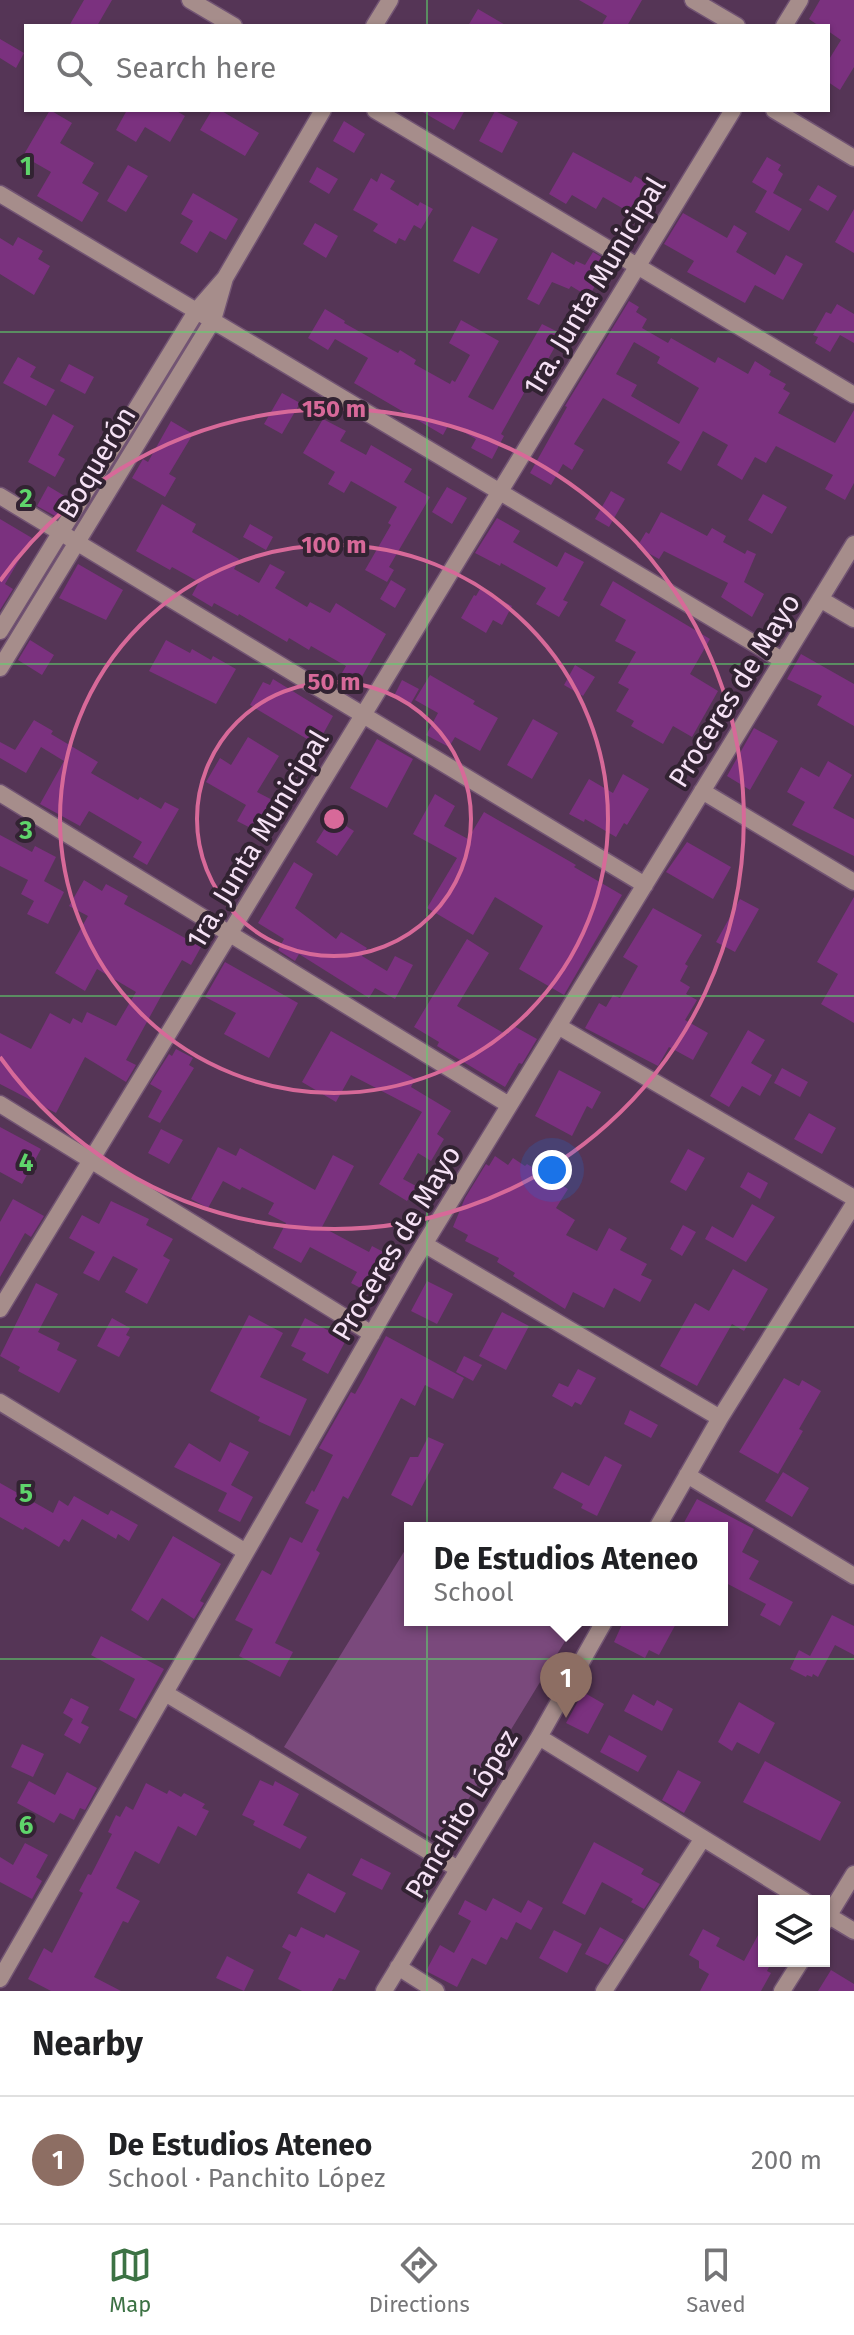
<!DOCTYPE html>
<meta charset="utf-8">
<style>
body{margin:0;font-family:"Fira Sans",sans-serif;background:#f6f6f6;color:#202124}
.controls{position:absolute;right:24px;bottom:24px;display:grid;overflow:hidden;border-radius:0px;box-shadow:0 2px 6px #0004}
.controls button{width:72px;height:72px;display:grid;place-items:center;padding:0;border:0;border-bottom:2px solid #e0e0e0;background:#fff;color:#202124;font:40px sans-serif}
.you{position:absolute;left:552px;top:1170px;width:28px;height:28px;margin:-20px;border:6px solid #fff;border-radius:50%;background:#1a73e8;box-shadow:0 0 0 12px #1a73e833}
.badge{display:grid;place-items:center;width:52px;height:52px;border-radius:50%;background:#3c7244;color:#fff;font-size:26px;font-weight:700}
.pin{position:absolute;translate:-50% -66px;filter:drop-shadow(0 2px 4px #0008)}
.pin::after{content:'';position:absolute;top:42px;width:28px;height:24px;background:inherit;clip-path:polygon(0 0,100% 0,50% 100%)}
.popup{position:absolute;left:404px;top:1522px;width:324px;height:104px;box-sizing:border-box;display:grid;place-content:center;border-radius:0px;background:#fff;filter:drop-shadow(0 2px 6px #0005);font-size:26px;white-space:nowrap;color:#757577}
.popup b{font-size:30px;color:#202124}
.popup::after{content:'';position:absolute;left:50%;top:100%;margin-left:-16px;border:16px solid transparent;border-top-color:#fff}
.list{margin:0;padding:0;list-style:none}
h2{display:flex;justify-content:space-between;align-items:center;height:104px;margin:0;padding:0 32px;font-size:34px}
h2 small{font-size:26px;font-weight:400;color:#757577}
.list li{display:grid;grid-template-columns:52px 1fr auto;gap:24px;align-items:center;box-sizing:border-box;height:128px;padding:0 32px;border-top:2px solid #e0e0e0}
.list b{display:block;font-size:30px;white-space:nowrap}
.list p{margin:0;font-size:26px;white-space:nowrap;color:#757577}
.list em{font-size:26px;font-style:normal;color:#757577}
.icon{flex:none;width:44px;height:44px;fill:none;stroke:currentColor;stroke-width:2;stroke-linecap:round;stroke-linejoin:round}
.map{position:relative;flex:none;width:854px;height:1991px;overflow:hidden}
.search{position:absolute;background:#fff;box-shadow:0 2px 6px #0004;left:24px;right:24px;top:24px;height:88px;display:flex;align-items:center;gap:20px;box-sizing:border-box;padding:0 28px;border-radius:0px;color:#757577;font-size:30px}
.sheet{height:232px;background:#fff}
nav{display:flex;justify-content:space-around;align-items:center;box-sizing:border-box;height:112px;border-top:2px solid #e0e0e0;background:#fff;font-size:22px;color:#757577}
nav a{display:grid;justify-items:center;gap:4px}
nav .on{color:#3c7244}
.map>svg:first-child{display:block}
</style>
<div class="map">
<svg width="854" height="1991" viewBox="0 0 854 1991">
<rect width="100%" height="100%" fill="#553556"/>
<path fill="#7a497c" d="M 410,1542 L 410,1620 L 578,1620 L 441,1844 L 284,1747 Z"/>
<path fill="#7b317f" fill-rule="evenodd" d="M 84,0 L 112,0 L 97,26 L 69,26 Z
M 579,0 L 642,0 L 627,26 L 601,26 L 607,16 Z
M 820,0 L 854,0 L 854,67 L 840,90 L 828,82 L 828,61 L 841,40 L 828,31 L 828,26 L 819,26 L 809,19 Z
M 478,9 L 507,26 L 468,26 Z
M 0,39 L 24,53 L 16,68 L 0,58 Z
M 50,110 L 72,123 L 60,143 L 94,163 L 82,183 L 99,193 L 82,222 L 37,196 L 51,172 L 23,156 Z
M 127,110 L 175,110 L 185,116 L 170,142 L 145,127 L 136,142 L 116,130 Z
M 212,110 L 220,110 L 259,133 L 245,156 L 200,130 Z
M 419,110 L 465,110 L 454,130 Z
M 495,111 L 518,122 L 502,153 L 479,141 Z
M 344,121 L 365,134 L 354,153 L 333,141 Z
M 573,152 L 631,183 L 635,176 L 651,185 L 634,215 L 603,197 L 596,209 L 572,195 L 566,204 L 549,194 Z
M 767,157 L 781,165 L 778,170 L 783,174 L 773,193 L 802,209 L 789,231 L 755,212 L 767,191 L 752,182 Z
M 128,165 L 148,176 L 126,212 L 107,201 Z
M 317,167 L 338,179 L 329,194 L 309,182 Z
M 381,173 L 395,181 L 390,189 L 418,206 L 420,202 L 433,209 L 421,229 L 414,225 L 405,241 L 399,238 L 396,244 L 373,231 L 378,224 L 353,210 L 371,178 L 377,182 Z
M 818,185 L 837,196 L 828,211 L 809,200 Z
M 193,193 L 238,219 L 226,240 L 210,231 L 197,253 L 180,243 L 193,221 L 181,214 Z
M 854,209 L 854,253 L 835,242 Z
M 683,213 L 727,238 L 734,225 L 747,233 L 736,252 L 775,275 L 786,255 L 803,264 L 783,300 L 755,285 L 745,303 L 687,272 L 694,261 L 664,244 Z
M 315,223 L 338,236 L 326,258 L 303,244 Z
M 472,226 L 498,239 L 479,274 L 453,261 Z
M 18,237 L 43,251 L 38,259 L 50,266 L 34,295 L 0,274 L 0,238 L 13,246 Z
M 552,252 L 574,265 L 576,261 L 585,265 L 593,252 L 608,261 L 589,297 L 571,286 L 569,289 L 552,282 L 539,305 L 527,299 Z
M 629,301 L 639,307 L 636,312 L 647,319 L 642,328 L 668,343 L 671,338 L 715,363 L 718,357 L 748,374 L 755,361 L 771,371 L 769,375 L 786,384 L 783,389 L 790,393 L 778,413 L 835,443 L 854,410 L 854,483 L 845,500 L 825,489 L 833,475 L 776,446 L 766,463 L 755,457 L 742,480 L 717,465 L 728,445 L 703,431 L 681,471 L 667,463 L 680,442 L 603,398 L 574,444 L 584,450 L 572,470 L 563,464 L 551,485 L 530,473 L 567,407 L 565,406 ZM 634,342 L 660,357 L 657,363 L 699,388 L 679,424 L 631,396 L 637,385 L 616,374 Z
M 837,304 L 854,314 L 854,343 L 840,335 L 830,352 L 815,343 L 818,337 L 813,335 L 826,312 L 831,314 Z
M 325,309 L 345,321 L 344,323 L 398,353 L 400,350 L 416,360 L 414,364 L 450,384 L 452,380 L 455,382 L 470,355 L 449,343 L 461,320 L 499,341 L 468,397 L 493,410 L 542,324 L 562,334 L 547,361 L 543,359 L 501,434 L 504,436 L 492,459 L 471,448 L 476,439 L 449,424 L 443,435 L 354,383 L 368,358 L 335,339 L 328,350 L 308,338 Z
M 18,357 L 36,367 L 30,377 L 55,390 L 46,406 L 3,383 Z
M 69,364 L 94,377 L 85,394 L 60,381 Z
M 282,393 L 300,403 L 282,434 L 264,424 Z
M 53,414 L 74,426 L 58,455 L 65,459 L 55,477 L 28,462 Z
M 323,419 L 346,431 L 340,441 L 366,455 L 371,445 L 412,469 L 404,482 L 430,497 L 389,567 L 394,570 L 387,582 L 365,570 L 391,525 L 388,523 L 397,507 L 351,481 L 344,493 L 328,484 L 335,472 L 303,453 Z
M 171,421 L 193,434 L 169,474 L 176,478 L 165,497 L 132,478 L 143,459 L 148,462 Z
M 48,486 L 68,498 L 57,517 L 37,506 Z
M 447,487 L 467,498 L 452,524 L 432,512 Z
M 611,491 L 625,499 L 609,527 L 595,519 Z
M 763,494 L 787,507 L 772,534 L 748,520 Z
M 162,504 L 196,524 L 192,532 L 239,559 L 234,569 L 259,583 L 270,564 L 285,572 L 275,588 L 307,607 L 310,602 L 330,613 L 336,603 L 386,634 L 355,689 L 338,680 L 346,666 L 311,646 L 309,650 L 289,638 L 287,642 L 239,614 L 238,616 L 214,603 L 212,607 L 192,595 L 199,582 L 172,567 L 170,570 L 136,551 Z
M 661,512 L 707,536 L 712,528 L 726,536 L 723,542 L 745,554 L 747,550 L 756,554 L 744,582 L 764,594 L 752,617 L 721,597 L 728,583 L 664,551 L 659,559 L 637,547 L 646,532 L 649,534 Z
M 497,518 L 520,531 L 513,542 L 557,567 L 565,552 L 584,562 L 563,600 L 568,602 L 559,617 L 536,604 L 546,588 L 501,563 L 500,566 L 475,553 Z
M 0,519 L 32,538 L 5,584 L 13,589 L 0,610 Z
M 250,524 L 273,537 L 266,550 L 243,537 Z
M 78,564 L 123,590 L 106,620 L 59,598 Z
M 391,580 L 406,589 L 395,608 L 380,599 Z
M 613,581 L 710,639 L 690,674 L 718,691 L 692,737 L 673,726 L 663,744 L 631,726 L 634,721 L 616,711 L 629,689 L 618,683 L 636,652 L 615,641 L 626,620 L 600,605 Z
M 480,589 L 512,606 L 502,625 L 493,620 L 486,633 L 461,618 L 474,595 L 476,596 Z
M 30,640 L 54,655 L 42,675 L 18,660 Z
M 166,640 L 190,653 L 192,649 L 211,660 L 213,656 L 236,669 L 216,704 L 149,671 Z
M 801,654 L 854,684 L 854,726 L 817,705 L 822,696 L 787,679 Z
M 575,665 L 595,677 L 583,696 L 564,685 Z
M 430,675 L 475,701 L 473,704 L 498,718 L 480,751 L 455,737 L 449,747 L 426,735 L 438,713 L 415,700 Z
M 273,679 L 333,716 L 317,745 L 250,705 L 263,682 L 270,685 Z
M 402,680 L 419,689 L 410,705 L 394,696 Z
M 533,719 L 558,733 L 532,779 L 507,765 Z
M 34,720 L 53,731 L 51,734 L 98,762 L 91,773 L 138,800 L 140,797 L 161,809 L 165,802 L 179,809 L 147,865 L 133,857 L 142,842 L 89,811 L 80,826 L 40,804 L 64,761 L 41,747 L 26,773 L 0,758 L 0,742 L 15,750 Z
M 754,728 L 778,741 L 750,790 L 727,776 Z
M 248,737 L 279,756 L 257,792 L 284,806 L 268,837 L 237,821 L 246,805 L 206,782 L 220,758 L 231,765 Z
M 377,739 L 413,759 L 387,808 L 350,788 Z
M 828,761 L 852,775 L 833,808 L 854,819 L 854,856 L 792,825 L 805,802 L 787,792 L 801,767 L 819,777 Z
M 623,774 L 649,789 L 627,825 L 624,823 L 616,837 L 585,819 L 584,822 L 569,814 L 589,779 L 613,793 Z
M 435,794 L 455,806 L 444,826 L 468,839 L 484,812 L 576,865 L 574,867 L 622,895 L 564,995 L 519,969 L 543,926 L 495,897 L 473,935 L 427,908 L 457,858 L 413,834 Z
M 332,817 L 354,831 L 337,856 L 316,842 Z
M 0,835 L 32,852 L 35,846 L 56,857 L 44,881 L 64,892 L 48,924 L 27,914 L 34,901 L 21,894 L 28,880 L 0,866 Z
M 687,842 L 731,867 L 713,899 L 666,872 Z
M 294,862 L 313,874 L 295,908 L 336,939 L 341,932 L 367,948 L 362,956 L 387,971 L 395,956 L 413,965 L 395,999 L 375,988 L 369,998 L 299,954 L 295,961 L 278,950 L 284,939 L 258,923 Z
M 84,880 L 102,891 L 106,884 L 128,896 L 124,904 L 201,947 L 191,965 L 182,960 L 165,989 L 126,1060 L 136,1065 L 126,1082 L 85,1057 L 56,1113 L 0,1084 L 0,1033 L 31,1049 L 50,1013 L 70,1024 L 73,1018 L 82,1023 L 87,1012 L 116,1026 L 136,992 L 97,969 L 85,991 L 55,973 L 88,916 L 69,906 Z
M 854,897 L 854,1023 L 821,1004 L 838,974 L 817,962 Z
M 740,899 L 759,909 L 735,952 L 716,942 Z
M 653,908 L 702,935 L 685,964 L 688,966 L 680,981 L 690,987 L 686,994 L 697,1000 L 685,1020 L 708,1033 L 693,1060 L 669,1047 L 658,1066 L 585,1028 L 599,1003 L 606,1007 L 613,995 L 620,998 L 638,966 L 623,957 Z
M 467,939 L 489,953 L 457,1006 L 507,1035 L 512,1025 L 537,1039 L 522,1064 L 519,1063 L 505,1087 L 437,1046 L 439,1042 L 414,1027 Z
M 225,962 L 298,1003 L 269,1058 L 224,1034 L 236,1013 L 205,997 Z
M 748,1030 L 765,1040 L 751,1063 L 772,1075 L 760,1096 L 742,1086 L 729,1107 L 710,1096 Z
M 331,1031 L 415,1079 L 411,1087 L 451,1111 L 437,1134 L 444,1139 L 431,1161 L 418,1153 L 403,1179 L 416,1186 L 407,1201 L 379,1184 L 422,1112 L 351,1075 L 336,1102 L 302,1082 Z
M 176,1049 L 193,1058 L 189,1065 L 194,1068 L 160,1123 L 148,1117 L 162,1091 L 150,1084 L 169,1054 L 172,1056 Z
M 782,1068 L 808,1082 L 800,1097 L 774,1083 Z
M 559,1070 L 601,1092 L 592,1109 L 587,1106 L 572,1136 L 535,1116 Z
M 809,1113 L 836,1128 L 822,1154 L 794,1139 Z
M 0,1127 L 41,1149 L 22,1184 L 0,1172 Z
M 161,1129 L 183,1140 L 169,1164 L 148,1153 Z
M 218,1147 L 236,1156 L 240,1148 L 315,1190 L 333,1155 L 354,1166 L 322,1227 L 369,1252 L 372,1246 L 393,1257 L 372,1294 L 351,1283 L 357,1272 L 310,1247 L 301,1263 L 273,1248 L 286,1223 L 268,1214 L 274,1203 L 242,1187 L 240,1190 L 223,1181 L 208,1208 L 191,1199 Z
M 688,1149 L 705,1158 L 686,1191 L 670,1182 Z
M 495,1156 L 508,1165 L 513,1158 L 525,1166 L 527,1164 L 568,1189 L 556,1208 L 575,1220 L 566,1235 L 597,1251 L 609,1228 L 627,1238 L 620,1250 L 647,1264 L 641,1275 L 652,1280 L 640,1302 L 614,1288 L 604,1308 L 573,1292 L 565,1309 L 513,1276 L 515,1273 L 497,1262 L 499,1258 L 465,1241 L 468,1235 L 453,1227 L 465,1198 L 486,1164 L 489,1166 Z
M 748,1172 L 768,1183 L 760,1199 L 740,1187 Z
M 13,1199 L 44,1216 L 31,1237 L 25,1233 L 0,1277 L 0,1222 Z
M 111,1201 L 149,1219 L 146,1225 L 173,1239 L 163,1256 L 170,1260 L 147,1304 L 125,1292 L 138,1269 L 113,1256 L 99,1281 L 83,1273 L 95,1252 L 69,1238 L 82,1215 L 99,1224 Z
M 752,1204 L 775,1217 L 746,1262 L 705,1239 L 712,1226 L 733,1238 Z
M 683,1225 L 696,1232 L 682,1256 L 670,1249 Z
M 733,1269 L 768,1289 L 744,1331 L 732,1324 L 697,1386 L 660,1366 L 695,1303 L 709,1311 Z
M 427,1281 L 453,1294 L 437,1324 L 411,1311 Z
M 36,1283 L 58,1294 L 38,1332 L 60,1343 L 57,1350 L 77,1360 L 59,1393 L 18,1371 L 20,1367 L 0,1356 Z
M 502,1312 L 529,1326 L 506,1370 L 479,1356 Z
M 249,1315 L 283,1333 L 260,1377 L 307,1399 L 290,1436 L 258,1421 L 260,1417 L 210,1391 Z
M 112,1318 L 130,1328 L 126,1335 L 130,1337 L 119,1357 L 97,1346 Z
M 305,1318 L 346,1340 L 328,1374 L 302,1360 L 306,1353 L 291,1346 Z
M 386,1336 L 464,1378 L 453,1399 L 425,1385 L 415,1406 L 401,1398 L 348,1499 L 343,1496 L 316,1550 L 320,1553 L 275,1643 L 293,1652 L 280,1677 L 239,1656 L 253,1629 L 235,1620 L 262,1570 L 271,1575 L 290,1537 L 302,1543 L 319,1510 L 305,1503 L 312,1490 L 314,1492 L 333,1455 L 319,1448 L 351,1392 L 355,1394 L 364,1378 Z
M 464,1356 L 482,1365 L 473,1381 L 456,1372 Z
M 578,1369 L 596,1378 L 581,1405 L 575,1402 L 572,1407 L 552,1396 L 559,1383 L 568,1387 Z
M 784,1378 L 799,1386 L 802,1380 L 821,1391 L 799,1429 L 803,1431 L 778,1474 L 739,1452 Z
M 630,1410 L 658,1425 L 651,1438 L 624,1424 Z
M 428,1437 L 444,1444 L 412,1506 L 391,1495 L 410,1457 L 418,1457 Z
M 230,1442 L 249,1452 L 231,1485 L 253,1497 L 240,1522 L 218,1511 L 227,1493 L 174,1467 L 189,1443 L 220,1462 Z
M 605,1456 L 622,1465 L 597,1516 L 581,1508 L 583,1504 L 553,1488 L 562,1472 L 589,1486 Z
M 783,1472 L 809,1488 L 792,1517 L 765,1501 Z
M 0,1483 L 53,1513 L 59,1500 L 68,1506 L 74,1496 L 108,1515 L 111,1510 L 138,1525 L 129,1541 L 118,1534 L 116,1539 L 82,1519 L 69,1542 L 64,1539 L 59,1547 L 25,1527 L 23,1530 L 0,1517 Z
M 697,1499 L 754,1529 L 742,1552 L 759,1561 L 749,1579 L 793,1602 L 780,1626 L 760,1615 L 766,1604 L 724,1582 L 726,1577 L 722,1575 L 722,1528 L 681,1528 Z
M 173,1536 L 221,1564 L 200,1601 L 204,1603 L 194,1619 L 162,1598 L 148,1621 L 131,1610 Z
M 832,1615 L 854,1626 L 854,1655 L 835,1645 L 818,1677 L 813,1674 L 812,1677 L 807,1675 L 806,1677 L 790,1669 L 799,1650 L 810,1656 Z
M 624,1620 L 678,1620 L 659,1655 L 649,1650 L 645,1658 L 614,1642 Z
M 101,1636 L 164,1669 L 136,1719 L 119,1710 L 135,1679 L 91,1655 Z
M 583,1692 L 604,1704 L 588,1734 L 566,1723 Z
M 633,1694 L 654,1706 L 657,1700 L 673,1709 L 662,1731 L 624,1711 Z
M 71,1698 L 89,1707 L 81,1723 L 89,1727 L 80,1744 L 64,1735 L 73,1719 L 63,1713 Z
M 739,1702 L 775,1723 L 759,1754 L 737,1742 L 732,1751 L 718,1742 Z
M 609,1735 L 647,1756 L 638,1772 L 600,1752 Z
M 22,1744 L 44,1754 L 33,1777 L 11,1767 Z
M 765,1761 L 841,1802 L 820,1841 L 743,1802 Z
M 678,1770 L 701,1782 L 684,1813 L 662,1800 Z
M 67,1772 L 97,1788 L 85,1810 L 80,1808 L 74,1820 L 60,1813 L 54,1823 L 17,1803 L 29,1781 L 55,1795 Z
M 260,1780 L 273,1786 L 275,1781 L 299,1794 L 283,1825 L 307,1837 L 300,1849 L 253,1825 L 255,1821 L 242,1815 Z
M 146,1783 L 167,1794 L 169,1790 L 181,1797 L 184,1793 L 205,1804 L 202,1808 L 209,1811 L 196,1836 L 178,1826 L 159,1864 L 135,1851 L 116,1888 L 140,1901 L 128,1923 L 123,1921 L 94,1977 L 121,1991 L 51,1991 L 28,1979 L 44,1948 L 52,1953 L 83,1893 L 79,1891 L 88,1874 L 91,1875 L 112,1834 L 108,1832 L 116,1815 L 120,1817 L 126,1806 L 133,1810 Z
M 594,1842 L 644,1869 L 641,1874 L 660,1884 L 644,1909 L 631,1902 L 633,1899 L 602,1882 L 585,1915 L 562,1903 Z
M 25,1843 L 48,1855 L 36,1877 L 42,1881 L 32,1899 L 0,1882 L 0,1857 L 13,1865 Z
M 361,1858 L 391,1873 L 382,1890 L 352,1875 Z
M 308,1873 L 346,1893 L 335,1913 L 297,1893 Z
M 493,1898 L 521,1913 L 528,1900 L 543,1908 L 531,1930 L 516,1922 L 507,1940 L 501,1937 L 486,1965 L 472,1958 L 457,1987 L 426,1971 L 440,1945 L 454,1953 L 471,1921 L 458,1914 L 465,1900 L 486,1911 Z
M 764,1924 L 764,1964 L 769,1967 L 767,1971 L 771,1973 L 761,1991 L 700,1991 L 709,1974 L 699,1968 L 699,1961 L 689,1955 L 703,1929 L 720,1938 L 716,1946 L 744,1961 Z
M 301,1927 L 324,1938 L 326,1934 L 360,1951 L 345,1980 L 339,1978 L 332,1991 L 302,1991 L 278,1979 L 291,1952 L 282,1947 L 289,1934 L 296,1937 Z
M 600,1927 L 624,1940 L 608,1965 L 585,1954 Z
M 554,1930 L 582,1944 L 567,1973 L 539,1958 Z
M 227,1956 L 254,1970 L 244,1991 L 216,1978 Z
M 831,1970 L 854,1984 L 854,1991 L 818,1991 Z"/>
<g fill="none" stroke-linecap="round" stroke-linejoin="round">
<defs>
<path id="minor" d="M 190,0 L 234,26
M 693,0 L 737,26
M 374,26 L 390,0
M 784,26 L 800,0
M 375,110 L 854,395
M 774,110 L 854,158
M 0,194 L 782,660
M 225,278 L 323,110
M 0,496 L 645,885
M 820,599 L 854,619
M 0,631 L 197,310 L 225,278 L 213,320 L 0,668
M 702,791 L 854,882
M 0,793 L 509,1105
M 558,1026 L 854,1198
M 0,1104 L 372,1334
M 424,1244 L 720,1418
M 0,1309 L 733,110
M 0,1402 L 246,1552
M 687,1475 L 854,1576
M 657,1528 L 720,1418 L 854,1204
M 165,1693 L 458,1869
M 539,1737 L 805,1901
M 824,1913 L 854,1931
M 824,1923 L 854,1874
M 398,1967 L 436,1991
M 0,1979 L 412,1264 L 854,544
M 384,1991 L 539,1737 L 605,1620
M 604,1991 L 703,1838
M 782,1991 L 801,1961"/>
</defs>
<use href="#minor" stroke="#725473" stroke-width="19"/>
<use href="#minor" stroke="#a68d8b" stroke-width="16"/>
</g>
<path fill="none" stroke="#5fd56b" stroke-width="2" stroke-opacity="0.55" d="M 427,0 L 427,26M 427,110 L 427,1991M 0,332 L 854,332M 0,664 L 854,664M 0,996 L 854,996M 0,1327 L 854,1327M 0,1659 L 854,1659"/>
<g fill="none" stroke="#d76999" stroke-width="4">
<circle cx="334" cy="819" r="137"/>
<circle cx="334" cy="819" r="274"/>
<path d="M0 581A410 410 0 1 1 0 1057"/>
</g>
<g text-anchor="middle" stroke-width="8" stroke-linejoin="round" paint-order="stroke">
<g font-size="28" fill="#f6e2f6" stroke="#322332">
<text transform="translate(594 286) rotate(-59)" y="10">1ra. Junta Municipal</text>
<text transform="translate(96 462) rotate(-59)" y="10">Boquerón</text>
<text transform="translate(734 690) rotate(-58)" y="10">Proceres de Mayo</text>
<text transform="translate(257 839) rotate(-59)" y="10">1ra. Junta Municipal</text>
<text transform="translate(396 1243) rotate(-59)" y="10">Proceres de Mayo</text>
<text transform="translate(461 1814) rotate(-59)" y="10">Panchito López</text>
</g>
</g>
<g font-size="26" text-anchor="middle" font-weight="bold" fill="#5fd56b" stroke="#322332" stroke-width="8" stroke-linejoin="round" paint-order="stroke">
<text x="26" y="175">1</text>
<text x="26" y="507">2</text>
<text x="26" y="839">3</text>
<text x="26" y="1171">4</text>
<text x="26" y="1502">5</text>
<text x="26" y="1834">6</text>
</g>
<circle cx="334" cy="819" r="12" fill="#d76999" stroke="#322332" stroke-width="4"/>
<g font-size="24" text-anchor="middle" font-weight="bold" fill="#d76999" stroke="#322332" stroke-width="8" stroke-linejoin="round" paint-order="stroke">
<text x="334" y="417">150 m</text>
<text x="334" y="553">100 m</text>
<text x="334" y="690">50 m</text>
</g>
</svg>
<div class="controls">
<button><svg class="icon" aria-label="layers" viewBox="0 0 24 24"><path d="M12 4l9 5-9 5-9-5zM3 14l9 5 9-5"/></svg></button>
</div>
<div class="you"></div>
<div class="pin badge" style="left:566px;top:1718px;background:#8d6e63">1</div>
<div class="popup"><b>De Estudios Ateneo</b>School</div>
<div class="search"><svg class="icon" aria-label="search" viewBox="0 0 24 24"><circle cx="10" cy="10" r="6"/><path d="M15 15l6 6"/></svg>Search here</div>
</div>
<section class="sheet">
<h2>Nearby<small></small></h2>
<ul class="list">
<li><span class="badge" style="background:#8d6e63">1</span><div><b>De Estudios Ateneo</b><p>School · Panchito López</p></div><em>200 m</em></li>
</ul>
</section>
<nav>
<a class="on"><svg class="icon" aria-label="map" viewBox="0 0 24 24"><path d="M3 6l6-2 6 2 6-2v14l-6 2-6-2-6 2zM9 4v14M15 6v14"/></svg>Map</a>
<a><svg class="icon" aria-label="directions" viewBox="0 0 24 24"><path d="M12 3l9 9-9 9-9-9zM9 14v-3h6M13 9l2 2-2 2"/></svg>Directions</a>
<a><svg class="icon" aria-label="saved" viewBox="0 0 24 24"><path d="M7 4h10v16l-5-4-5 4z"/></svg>Saved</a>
</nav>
